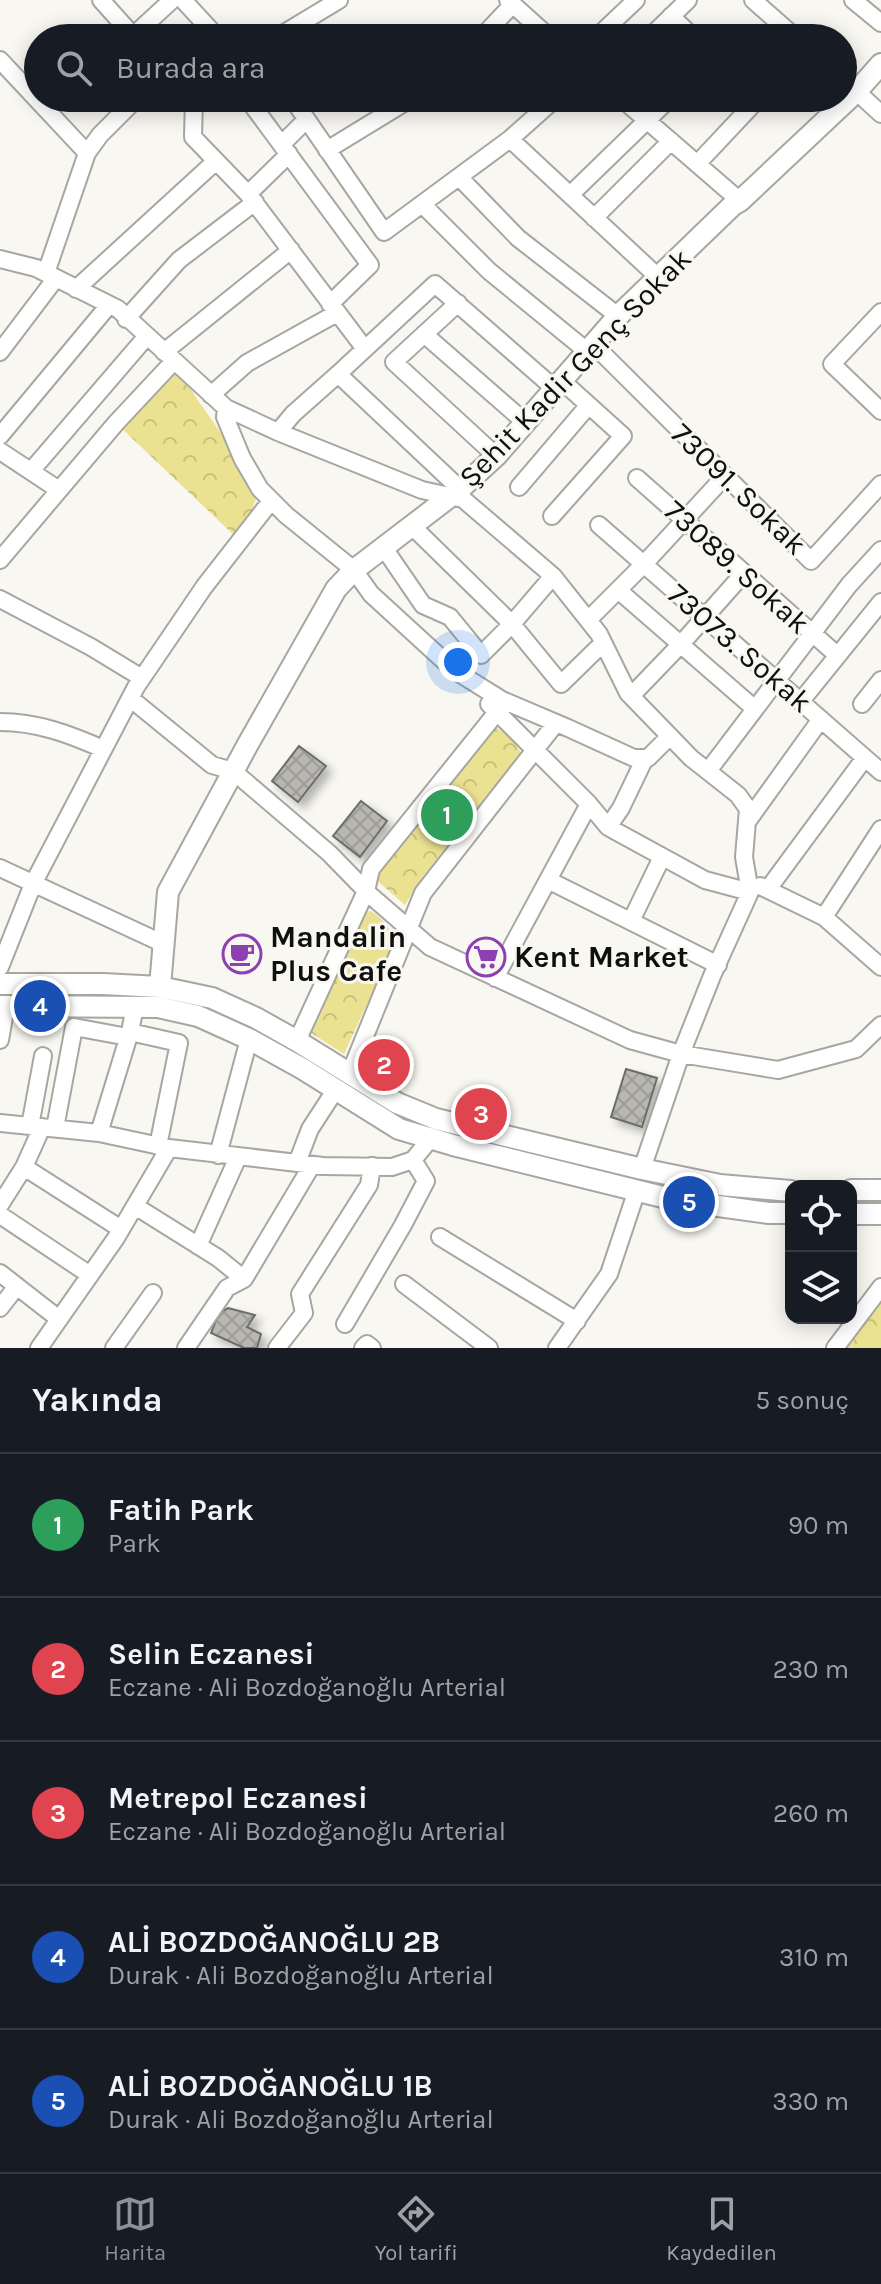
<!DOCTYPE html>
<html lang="tr">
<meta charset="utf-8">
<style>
body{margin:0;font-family:Karla,sans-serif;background:#20242c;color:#f1f3f6}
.controls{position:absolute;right:24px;bottom:24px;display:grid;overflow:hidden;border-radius:16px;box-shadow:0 4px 20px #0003}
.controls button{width:72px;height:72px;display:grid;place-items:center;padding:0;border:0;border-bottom:2px solid #363941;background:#171b24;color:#f1f3f6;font:40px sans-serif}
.you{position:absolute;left:458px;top:662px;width:28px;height:28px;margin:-20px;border:6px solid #fff;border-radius:50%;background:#1a73e8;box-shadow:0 0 0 12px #1a73e833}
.badge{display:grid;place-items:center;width:52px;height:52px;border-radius:50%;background:#8c9099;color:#fff;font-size:26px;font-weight:700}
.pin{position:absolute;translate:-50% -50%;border:4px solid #fff;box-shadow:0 2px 8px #0006}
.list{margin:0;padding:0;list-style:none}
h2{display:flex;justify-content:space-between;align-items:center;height:104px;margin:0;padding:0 32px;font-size:34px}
h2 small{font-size:26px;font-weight:400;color:#9ea1a6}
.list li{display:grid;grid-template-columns:52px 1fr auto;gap:24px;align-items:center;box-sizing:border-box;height:144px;padding:0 32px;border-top:2px solid #363941}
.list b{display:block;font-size:30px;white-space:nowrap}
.list p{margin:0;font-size:26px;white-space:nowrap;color:#9ea1a6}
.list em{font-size:26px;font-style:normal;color:#9ea1a6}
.icon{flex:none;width:44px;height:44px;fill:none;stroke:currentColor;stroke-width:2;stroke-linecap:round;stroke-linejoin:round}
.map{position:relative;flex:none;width:881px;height:1348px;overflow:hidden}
.search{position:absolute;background:#171b24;box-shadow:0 4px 20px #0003;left:24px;right:24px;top:24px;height:88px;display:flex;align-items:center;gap:20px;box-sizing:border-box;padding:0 28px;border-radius:44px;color:#9ea1a6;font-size:30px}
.sheet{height:824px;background:#171b24}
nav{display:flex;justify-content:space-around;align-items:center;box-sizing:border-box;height:112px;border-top:2px solid #363941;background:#171b24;font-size:22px;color:#9ea1a6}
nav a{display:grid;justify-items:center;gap:4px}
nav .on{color:#8c9099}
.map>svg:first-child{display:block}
</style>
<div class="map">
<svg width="881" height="1348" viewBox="0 0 881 1348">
<defs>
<pattern id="grass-tufts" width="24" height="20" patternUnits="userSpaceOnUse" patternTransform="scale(2)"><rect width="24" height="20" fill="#ebe291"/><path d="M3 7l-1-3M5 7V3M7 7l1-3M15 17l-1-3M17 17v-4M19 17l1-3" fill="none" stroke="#c8c17c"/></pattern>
<pattern id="park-crowns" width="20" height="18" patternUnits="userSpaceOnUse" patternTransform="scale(2)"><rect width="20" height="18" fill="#ebe291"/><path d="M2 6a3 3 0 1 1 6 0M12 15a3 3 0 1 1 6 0" fill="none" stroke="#c8c17c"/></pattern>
<pattern id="building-cross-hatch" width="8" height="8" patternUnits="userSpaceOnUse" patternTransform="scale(2)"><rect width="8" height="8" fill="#b8b7b2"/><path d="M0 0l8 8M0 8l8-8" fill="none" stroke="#9d9c98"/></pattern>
<filter id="shadow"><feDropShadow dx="6" dy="6" stdDeviation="4" flood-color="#0004"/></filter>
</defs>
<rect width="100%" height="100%" fill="#f8f7f2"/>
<path fill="url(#grass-tufts)" d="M 133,992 L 199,1004 L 261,1031 L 439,1129 L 678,1187 L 745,1197 L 791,1201 L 791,1205 L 677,1191 L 424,1128 L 388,1112 L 197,1008 L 0,998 L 0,993 Z"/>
<path fill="url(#park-crowns)" d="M 174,361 L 197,399 L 260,489 L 240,541 L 116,423 Z
M 493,726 C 505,731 515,741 521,753 L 420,880 L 405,905 L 373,877 Z
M 371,911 C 383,919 390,928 396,941 L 344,1054 L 311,1033 L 363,912 Z
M 881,1284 L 881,1348 L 834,1348 Z"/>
<path fill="url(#building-cross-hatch)" stroke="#6d6d68" stroke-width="2" filter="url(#shadow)" d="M 299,746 L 326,766 L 298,802 L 272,781 Z
M 361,801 L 387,821 L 360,857 L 333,836 Z
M 626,1069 L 657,1078 L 642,1127 L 611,1117 Z
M 228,1308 L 255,1315 L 247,1327 L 261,1334 L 257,1348 L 244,1348 L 211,1333 L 219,1313 Z"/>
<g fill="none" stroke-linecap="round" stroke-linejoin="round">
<defs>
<path id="minor" d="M 101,0 L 135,38
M 183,0 L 218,38
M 508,0 L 550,38
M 753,0 L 796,38
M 853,0 L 881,23
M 671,16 L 694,38
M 133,36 L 172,0
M 276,38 L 339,0
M 481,38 L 513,4
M 596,38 L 636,0
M 649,38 L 688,0
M 0,60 L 87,153
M 843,79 L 881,114
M 194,98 L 193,137 L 248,194 L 365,349
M 247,98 L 370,265 L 330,304
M 292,98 L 384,232 L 510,139 L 556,98
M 621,98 L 740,201
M 510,139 L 658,277
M 282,144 L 306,120
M 327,150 L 412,98
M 697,164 L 759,98
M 459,177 L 518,238 L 618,316
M 248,194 L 289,154
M 570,195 L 670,98
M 422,204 L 489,271 L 588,352
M 594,218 L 671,141
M 0,259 L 36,268 L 118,309 L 226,408 L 278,432 L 422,490 L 463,499 L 553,576 L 599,634 L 628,693 L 691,758 L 738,795 L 748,809 L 744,857 L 750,892 L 712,976 L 681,1054 L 642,1169
M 46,273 L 87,153 L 100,135 L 137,98
M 76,289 L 216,161
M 458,303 L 394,362 L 496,456
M 881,312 L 832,364 L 881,411
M 126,319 L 179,260 L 255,202
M 424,334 L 526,423
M 594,345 L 811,561 L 881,484
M 0,352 L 56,278
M 164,352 L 291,250
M 211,395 L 247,363 L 337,313
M 226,408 L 225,417 L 242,458 L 260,489 L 286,515 L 354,570 L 371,594 L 454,670 L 502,700 L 568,728 L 634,758 L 648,758 L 670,736
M 278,432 L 293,414 L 338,374
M 0,436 L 109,305
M 0,451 L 59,490
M 31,471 L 147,336
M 637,478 L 837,655
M 519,487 L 588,406
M 460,489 L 338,374 L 435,284 L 555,389
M 552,516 L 623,436 L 562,381
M 599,525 L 881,772
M 413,527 L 512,624 L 561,684 L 603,643
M 384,548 L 423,605 L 450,617 L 481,655 L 512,624 L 553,576
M 0,560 L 116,423 L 174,361
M 618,590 L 755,709
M 0,599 L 91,647 L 142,678
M 588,620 L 644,564 L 725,476
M 631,696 L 681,644 L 744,573
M 130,698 L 212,765 L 233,771 L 329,853 L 370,895 L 430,947 L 630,1040 L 681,1054 L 778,1070 L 856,1049 L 881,1025
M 801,701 L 881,602
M 489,704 L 589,804 L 608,827 L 621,808 L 645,758
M 862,704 L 881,680
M 0,722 C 37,722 69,734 103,749
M 708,771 L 849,585 L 881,550
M 747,822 L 821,719
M 608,827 L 705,880 L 750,892
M 0,868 L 164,944
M 548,880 L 718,965
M 760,886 L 824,917 L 881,967
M 768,889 L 864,759
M 824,917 L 881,829
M 631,921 L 662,857
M 0,967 L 33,884 L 136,687 L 204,587 L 271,501
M 495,978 L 589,804
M 130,1032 L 179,1043 L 158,1146
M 0,1040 L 6,1006
M 297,1041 L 366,891 L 371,869 L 505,702
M 350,1073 L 423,893 L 556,723
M 0,1123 L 99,1133 L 169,1148 L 323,1166 L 392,1167 L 413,1160 L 431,1138
M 30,1126 L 43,1056
M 55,1128 L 74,1027 L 128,1037
M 99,1133 L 130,1032 L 135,1006
M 218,1155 L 249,1039
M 297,1163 L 310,1129 L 336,1089
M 24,1167 L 121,1229
M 0,1205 L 24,1167 L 42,1127
M 135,1206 L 218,1258 L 244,1279
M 0,1215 L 90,1275
M 440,1237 L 577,1321
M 198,1246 L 238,1157
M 0,1273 L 59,1319
M 404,1284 L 489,1348
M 0,1308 L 17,1286
M 345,1324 L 403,1225 L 426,1181 L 413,1160
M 39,1348 L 116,1238 L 169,1148
M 114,1348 L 153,1293
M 186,1348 L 227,1288 L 244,1279 L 312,1165
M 277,1348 L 304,1313 L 300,1294 L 369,1185 L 372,1166
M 363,1348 L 367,1344 L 372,1348
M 557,1348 L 609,1274 L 637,1190
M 835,1348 L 881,1287"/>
<path id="major" d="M 0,984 L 103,984 L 160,987 L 212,998 L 256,1018 L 297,1041 L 397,1103 L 436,1119 L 642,1169 L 720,1185 L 791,1191
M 160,987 L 168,892 L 248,744 L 336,589 L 354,570 L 460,489 L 496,456 L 618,316 L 733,205 L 740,201 L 857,91 L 881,64
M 0,1006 L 158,1007 L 198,1016 L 249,1039 L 303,1069 L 399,1129 L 453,1145 L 675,1200 L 769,1213 L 791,1213
M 851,1190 L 881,1190
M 851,1214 L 881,1214"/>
</defs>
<use href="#minor" stroke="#a7a6a1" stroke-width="20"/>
<use href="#major" stroke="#a7a6a1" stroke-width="24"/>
<use href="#minor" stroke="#fff" stroke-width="16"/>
<use href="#major" stroke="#fff" stroke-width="20"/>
</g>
<defs>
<symbol id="cafe-ring" viewBox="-11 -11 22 22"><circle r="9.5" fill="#f8f7f2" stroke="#8c40b2" stroke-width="1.5"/><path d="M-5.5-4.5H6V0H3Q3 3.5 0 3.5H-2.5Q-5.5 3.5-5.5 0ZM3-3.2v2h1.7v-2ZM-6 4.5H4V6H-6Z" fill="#8c40b2"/></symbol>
<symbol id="supermarket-ring" viewBox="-11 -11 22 22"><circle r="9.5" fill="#f8f7f2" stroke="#8c40b2" stroke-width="1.5"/><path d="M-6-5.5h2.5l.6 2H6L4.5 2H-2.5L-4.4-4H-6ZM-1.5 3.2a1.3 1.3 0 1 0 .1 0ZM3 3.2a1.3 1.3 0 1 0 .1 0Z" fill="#8c40b2"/></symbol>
</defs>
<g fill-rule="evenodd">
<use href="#cafe-ring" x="220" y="932" width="44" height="44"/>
<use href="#supermarket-ring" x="464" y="935" width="44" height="44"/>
</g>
<g text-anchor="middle" stroke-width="6" stroke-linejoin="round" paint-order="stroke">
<g font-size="30" fill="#0f0f0d" stroke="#f8f7f2">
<text transform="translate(575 368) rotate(-46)" y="10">Şehit Kadir Genç Sokak</text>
<text transform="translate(739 489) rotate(44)" y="10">73091. Sokak</text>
<text transform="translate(737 567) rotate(42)" y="10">73089. Sokak</text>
<text transform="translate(740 648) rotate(41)" y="10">73073. Sokak</text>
</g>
<g font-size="30" font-weight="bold" fill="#0f0f0d" stroke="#f8f7f2" text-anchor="start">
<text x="270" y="947">Mandalin<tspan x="270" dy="34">Plus Cafe</tspan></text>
<text x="514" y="967">Kent Market</text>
</g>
</g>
</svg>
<div class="controls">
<button><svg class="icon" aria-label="locate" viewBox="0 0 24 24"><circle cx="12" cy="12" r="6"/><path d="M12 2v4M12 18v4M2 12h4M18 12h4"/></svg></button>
<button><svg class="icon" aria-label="layers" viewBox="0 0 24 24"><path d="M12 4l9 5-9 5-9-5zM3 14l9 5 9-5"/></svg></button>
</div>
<div class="you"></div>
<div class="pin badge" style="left:447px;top:815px;background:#2e9e5b">1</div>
<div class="pin badge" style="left:384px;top:1065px;background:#e0444e">2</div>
<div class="pin badge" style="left:481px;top:1114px;background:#e0444e">3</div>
<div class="pin badge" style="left:40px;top:1006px;background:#1a4fb4">4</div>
<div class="pin badge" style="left:689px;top:1202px;background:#1a4fb4">5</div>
<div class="search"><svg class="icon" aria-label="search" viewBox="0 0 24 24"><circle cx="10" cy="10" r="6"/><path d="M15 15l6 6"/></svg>Burada ara</div>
</div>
<section class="sheet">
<h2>Yakında<small>5 sonuç</small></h2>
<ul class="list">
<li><span class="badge" style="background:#2e9e5b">1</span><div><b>Fatih Park</b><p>Park</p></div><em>90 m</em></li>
<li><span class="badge" style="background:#e0444e">2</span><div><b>Selin Eczanesi</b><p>Eczane · Ali Bozdoğanoğlu Arterial</p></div><em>230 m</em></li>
<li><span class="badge" style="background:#e0444e">3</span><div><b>Metrepol Eczanesi</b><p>Eczane · Ali Bozdoğanoğlu Arterial</p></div><em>260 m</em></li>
<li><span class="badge" style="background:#1a4fb4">4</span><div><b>ALİ BOZDOĞANOĞLU 2B</b><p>Durak · Ali Bozdoğanoğlu Arterial</p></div><em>310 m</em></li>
<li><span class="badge" style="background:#1a4fb4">5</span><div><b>ALİ BOZDOĞANOĞLU 1B</b><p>Durak · Ali Bozdoğanoğlu Arterial</p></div><em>330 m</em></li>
</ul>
</section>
<nav>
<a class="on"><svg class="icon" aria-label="map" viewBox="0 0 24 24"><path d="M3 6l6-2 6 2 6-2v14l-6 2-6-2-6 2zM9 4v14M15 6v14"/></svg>Harita</a>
<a><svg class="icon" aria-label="directions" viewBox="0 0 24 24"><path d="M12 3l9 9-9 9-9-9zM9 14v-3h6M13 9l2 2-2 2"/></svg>Yol tarifi</a>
<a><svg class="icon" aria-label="saved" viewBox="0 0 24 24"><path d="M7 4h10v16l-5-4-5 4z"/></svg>Kaydedilen</a>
</nav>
